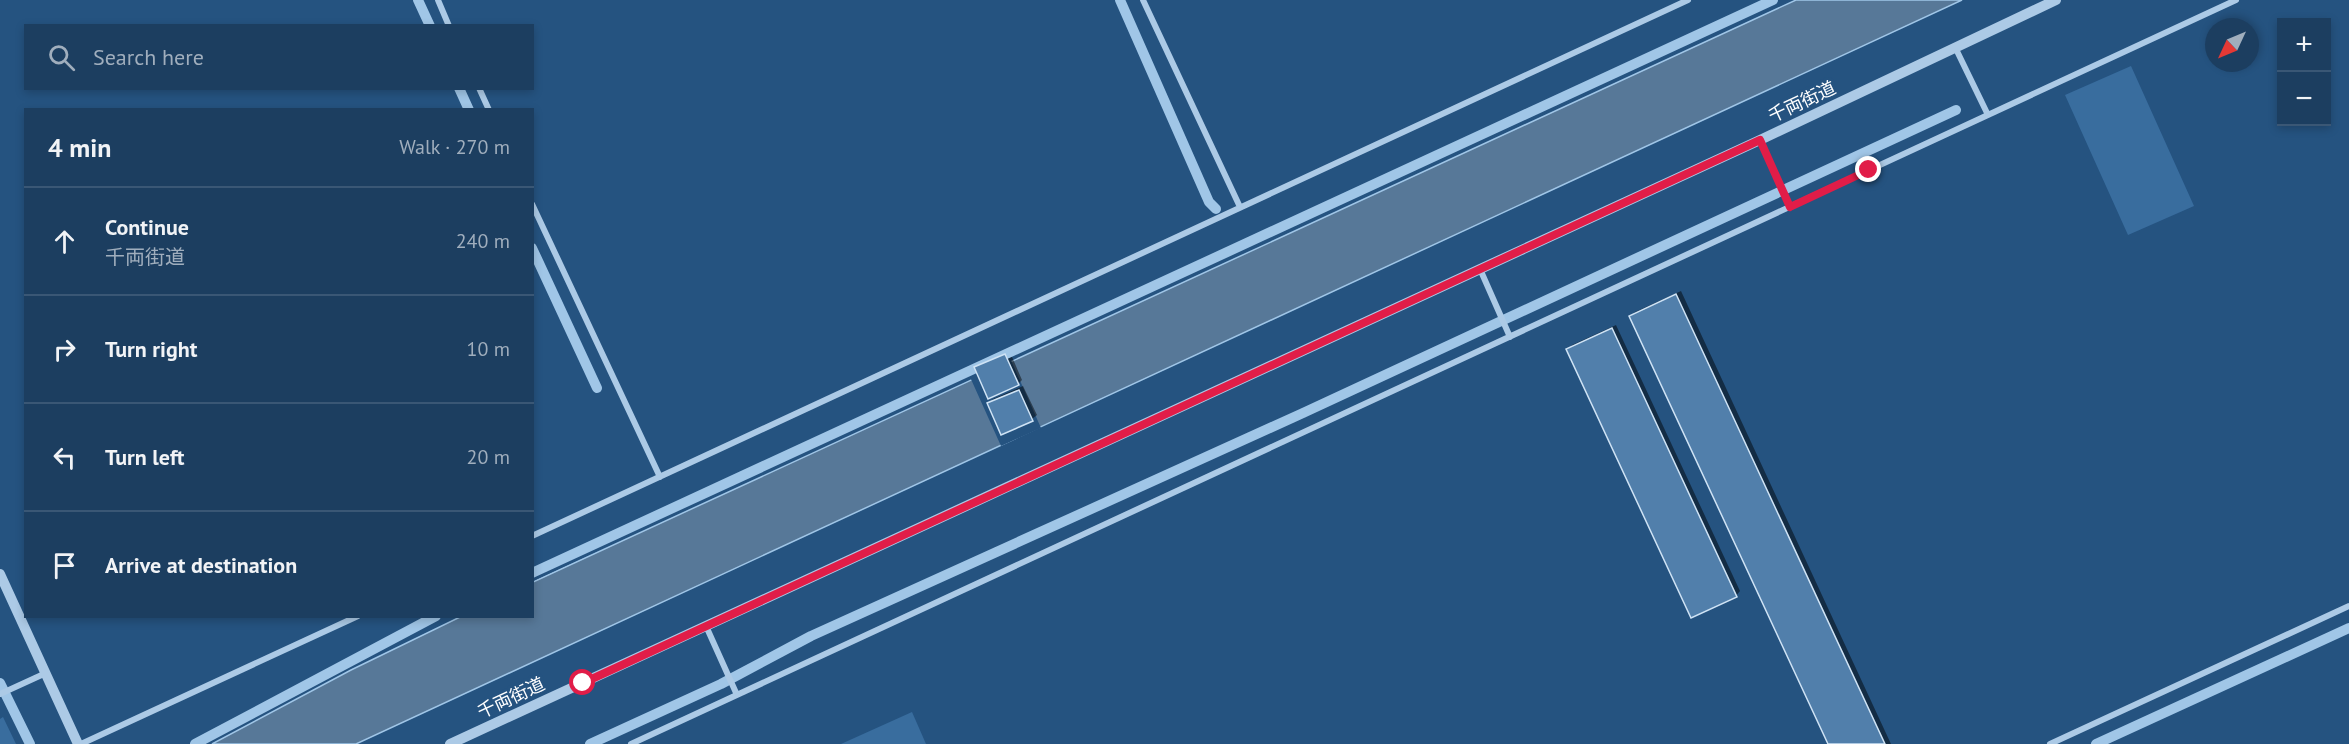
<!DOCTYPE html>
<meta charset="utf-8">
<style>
body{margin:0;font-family:"PT Sans","Noto Sans JP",sans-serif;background:#254566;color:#f1f3f6}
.controls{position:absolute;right:18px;top:18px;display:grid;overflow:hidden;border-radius:0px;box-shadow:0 3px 9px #0003}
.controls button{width:54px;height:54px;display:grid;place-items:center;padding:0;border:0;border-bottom:2px solid #3a5775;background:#1c3e60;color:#f1f3f6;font:30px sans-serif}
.compass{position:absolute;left:2205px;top:18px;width:54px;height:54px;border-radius:50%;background:#1c3e60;box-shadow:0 3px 9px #0003;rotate:226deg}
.stop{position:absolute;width:18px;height:18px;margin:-14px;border:4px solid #e11d48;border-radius:50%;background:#fff}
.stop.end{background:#e11d48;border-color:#fff;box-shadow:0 2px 6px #0008}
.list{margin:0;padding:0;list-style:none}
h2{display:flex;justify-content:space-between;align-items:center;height:78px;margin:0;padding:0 24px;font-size:26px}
h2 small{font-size:20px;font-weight:400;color:#a0aebd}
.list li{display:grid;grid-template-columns:39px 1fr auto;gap:18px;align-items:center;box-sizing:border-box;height:108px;padding:0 24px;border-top:2px solid #3a5775}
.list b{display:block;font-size:22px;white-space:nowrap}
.list p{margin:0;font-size:20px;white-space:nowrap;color:#a0aebd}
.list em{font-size:20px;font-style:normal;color:#a0aebd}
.icon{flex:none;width:33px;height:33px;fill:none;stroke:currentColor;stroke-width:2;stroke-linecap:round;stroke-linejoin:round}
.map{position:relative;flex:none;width:2349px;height:744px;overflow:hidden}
.search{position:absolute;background:#1c3e60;box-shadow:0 3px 9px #0003;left:24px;top:24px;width:510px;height:66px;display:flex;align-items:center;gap:15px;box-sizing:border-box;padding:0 21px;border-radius:0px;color:#a0aebd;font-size:22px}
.panel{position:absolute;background:#1c3e60;box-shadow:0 3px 9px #0003;left:24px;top:108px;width:510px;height:510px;border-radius:0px}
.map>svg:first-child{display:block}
</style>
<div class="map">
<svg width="2349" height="744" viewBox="0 0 2349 744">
<rect width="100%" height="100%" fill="#255380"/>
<path fill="#396d9e" d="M 2131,66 L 2194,206 L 2128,235 L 2065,95 Z
M 912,712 L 926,744 L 841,744 Z
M 3,717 L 16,744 L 0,744 L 0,719 Z"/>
<path fill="#577898" stroke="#a0c6e7" stroke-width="1.5" d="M 1796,0 L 1962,0 L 356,744 L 212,744 L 351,670 L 460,617 L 532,616 L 533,582 Z"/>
<path fill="#255380" d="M 1010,358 L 1041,428 L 1001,446 L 970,377 Z
M 596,549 L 597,551 L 533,581 L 532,579 Z"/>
<path fill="#0007" d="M 1681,291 L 1891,744 L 1829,744 L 1631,316 L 1635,312 Z
M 1616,325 L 1740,591 L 1736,596 L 1568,350 L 1572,345 Z
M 1009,350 L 1022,380 L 1018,384 L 976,367 L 980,363 Z
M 1023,386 L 1037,415 L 1032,419 L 989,404 L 993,399 Z"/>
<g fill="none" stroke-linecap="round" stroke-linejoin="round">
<path stroke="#a0c6e7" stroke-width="10" d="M 418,0 L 430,26
M 1120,0 L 1209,202 L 1216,209
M 459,88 L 469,110
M 532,248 L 597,388
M 532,573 L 1773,0
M 0,683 L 30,744
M 195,744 L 436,616
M 590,744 L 721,684 L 811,636 L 1303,413 L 1956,110
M 2096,744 L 2349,628"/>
</g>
<path fill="#517fab" stroke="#cfe3f5" stroke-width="1.5" d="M 1676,294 L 1885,744 L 1828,744 L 1629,316 Z
M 1612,328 L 1737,597 L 1691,618 L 1566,349 Z
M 1005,354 L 1019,385 L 988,399 L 974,367 Z
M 1019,390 L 1033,421 L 1001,435 L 987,403 Z"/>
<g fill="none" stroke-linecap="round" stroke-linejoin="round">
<path stroke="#accae6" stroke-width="6" d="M 438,0 L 449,26
M 1143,0 L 1240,207
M 1955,47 L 1988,115
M 479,88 L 489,110
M 1760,140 L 1790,207
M 532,204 L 660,477
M 1480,269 L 1510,337
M 532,536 L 1688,0
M 706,626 L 737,695
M 0,694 L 46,673
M 81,744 L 358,616
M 631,744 L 2236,0
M 2050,744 L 2349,606"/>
<path stroke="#accae6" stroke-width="10" d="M 0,574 L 78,744
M 450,744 L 1760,140 L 2056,0"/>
</g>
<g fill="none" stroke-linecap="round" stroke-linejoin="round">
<path stroke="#e11d48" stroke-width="8" d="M 583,683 L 1760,140 L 1790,207 L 1869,170"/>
</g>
<g text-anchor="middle" stroke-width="6" stroke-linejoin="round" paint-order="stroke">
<g font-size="18" fill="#fff" stroke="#255380">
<text transform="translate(1802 102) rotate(-25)" y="6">千両街道</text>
<text transform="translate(511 698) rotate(-25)" y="6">千両街道</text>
</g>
</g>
</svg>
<div class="controls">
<button>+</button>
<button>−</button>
</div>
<svg class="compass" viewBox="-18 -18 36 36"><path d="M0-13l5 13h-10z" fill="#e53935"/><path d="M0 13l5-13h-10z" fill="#a0aebd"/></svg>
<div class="stop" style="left:583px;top:683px"></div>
<div class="stop end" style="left:1869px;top:170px"></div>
<div class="search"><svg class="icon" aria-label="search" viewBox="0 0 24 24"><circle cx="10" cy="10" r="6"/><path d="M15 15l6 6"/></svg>Search here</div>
<section class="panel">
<h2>4 min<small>Walk · 270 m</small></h2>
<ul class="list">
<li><svg class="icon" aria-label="ahead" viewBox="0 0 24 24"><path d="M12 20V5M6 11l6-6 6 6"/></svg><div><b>Continue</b><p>千両街道</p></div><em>240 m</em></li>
<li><svg class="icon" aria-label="right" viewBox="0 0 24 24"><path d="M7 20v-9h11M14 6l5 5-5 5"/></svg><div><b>Turn right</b></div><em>10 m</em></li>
<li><svg class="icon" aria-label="left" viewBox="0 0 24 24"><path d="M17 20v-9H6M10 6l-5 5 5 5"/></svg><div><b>Turn left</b></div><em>20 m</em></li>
<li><svg class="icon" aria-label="arrive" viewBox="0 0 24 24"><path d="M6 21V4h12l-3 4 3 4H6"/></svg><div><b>Arrive at destination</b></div></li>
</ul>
</section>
</div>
